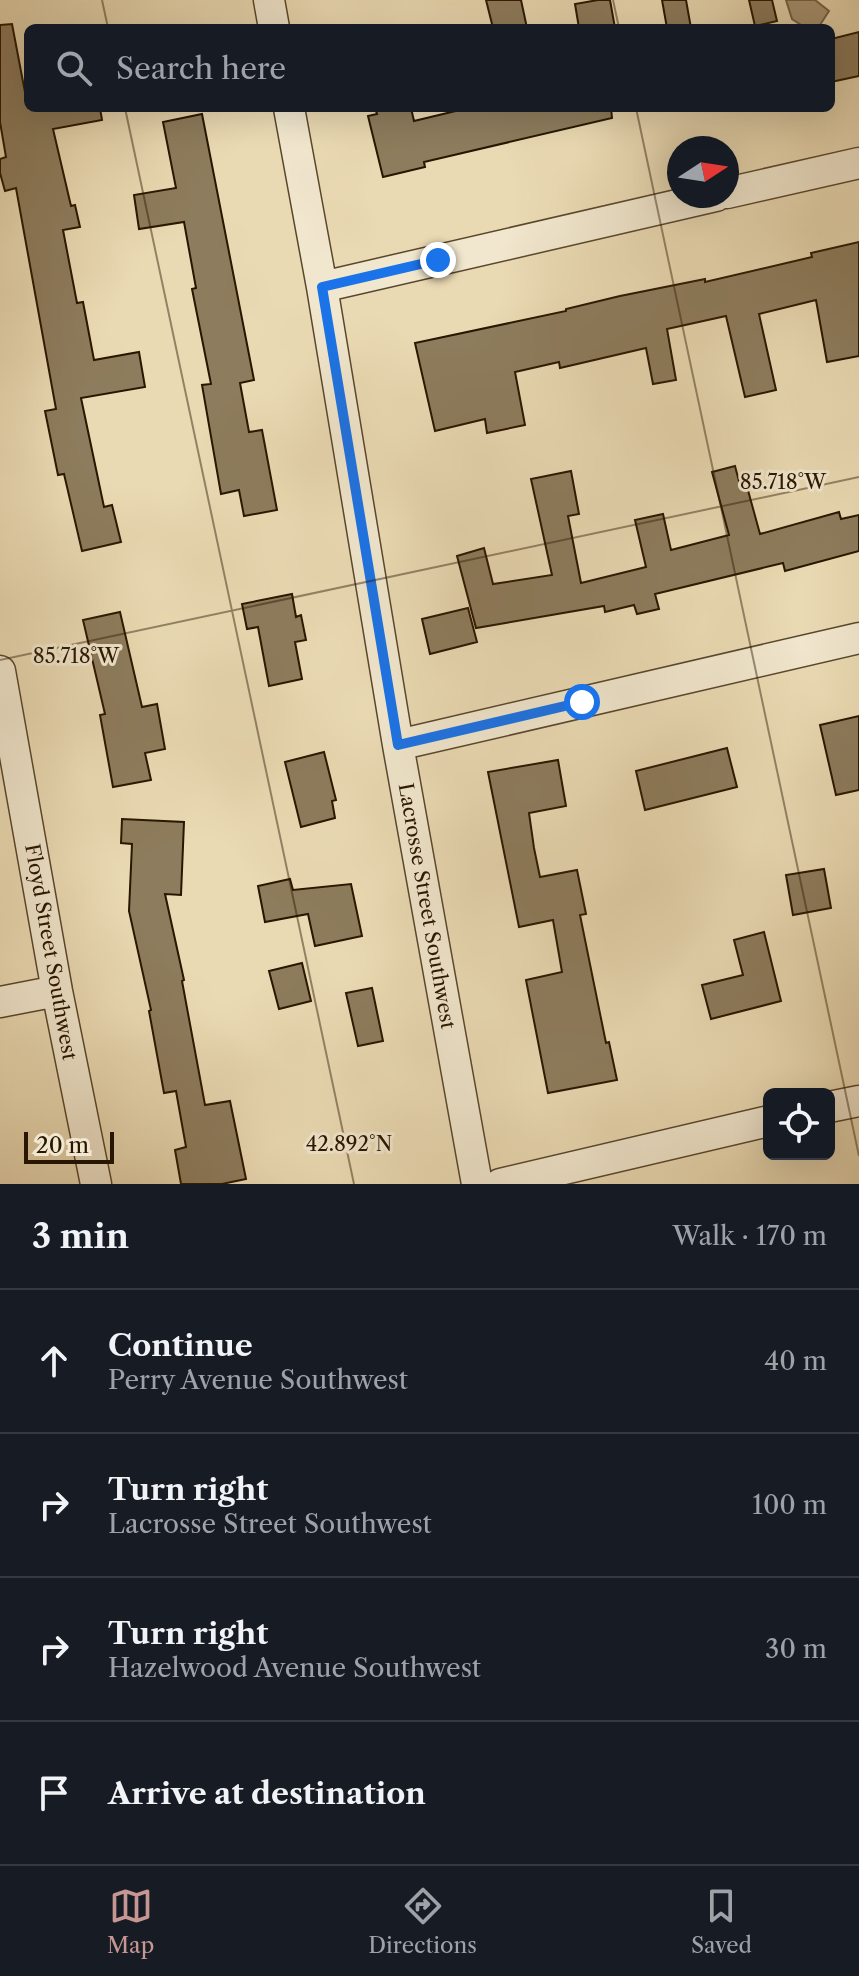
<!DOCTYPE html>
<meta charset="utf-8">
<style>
body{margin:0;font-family:"Libre Caslon Text",serif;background:#20242c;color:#f1f3f6}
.controls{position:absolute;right:24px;bottom:24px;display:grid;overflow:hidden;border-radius:12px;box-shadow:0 8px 32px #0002}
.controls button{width:72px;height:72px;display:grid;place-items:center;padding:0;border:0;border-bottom:2px solid #363941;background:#171b24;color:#f1f3f6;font:40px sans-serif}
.compass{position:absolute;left:667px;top:136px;width:72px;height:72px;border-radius:50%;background:#171b24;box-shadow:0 8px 32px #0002;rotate:78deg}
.scale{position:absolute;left:24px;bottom:20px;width:90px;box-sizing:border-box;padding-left:8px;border:4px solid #291600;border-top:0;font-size:22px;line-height:28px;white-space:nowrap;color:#291600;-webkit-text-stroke:6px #f1e7ce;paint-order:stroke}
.stop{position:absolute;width:24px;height:24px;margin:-18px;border:6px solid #1a73e8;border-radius:50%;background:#fff}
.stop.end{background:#1a73e8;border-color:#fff;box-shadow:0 2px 8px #0008}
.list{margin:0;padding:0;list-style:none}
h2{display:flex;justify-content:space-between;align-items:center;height:104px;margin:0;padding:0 32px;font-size:34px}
h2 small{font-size:26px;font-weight:400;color:#9ea1a6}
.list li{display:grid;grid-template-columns:52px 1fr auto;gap:24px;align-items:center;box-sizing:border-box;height:144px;padding:0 32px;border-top:2px solid #363941}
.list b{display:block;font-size:30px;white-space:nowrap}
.list p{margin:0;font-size:26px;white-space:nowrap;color:#9ea1a6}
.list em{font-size:26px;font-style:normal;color:#9ea1a6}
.icon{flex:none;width:44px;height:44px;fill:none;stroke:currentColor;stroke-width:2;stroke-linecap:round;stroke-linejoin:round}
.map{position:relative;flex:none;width:859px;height:1184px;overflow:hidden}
.search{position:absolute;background:#171b24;box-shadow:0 8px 32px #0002;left:24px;right:24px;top:24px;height:88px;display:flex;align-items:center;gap:20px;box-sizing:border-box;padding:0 28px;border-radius:12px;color:#9ea1a6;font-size:30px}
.sheet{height:680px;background:#171b24}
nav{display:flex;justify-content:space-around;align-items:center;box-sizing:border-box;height:112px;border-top:2px solid #363941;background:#171b24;font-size:22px;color:#9ea1a6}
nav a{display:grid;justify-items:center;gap:4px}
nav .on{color:#c59692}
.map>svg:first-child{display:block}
</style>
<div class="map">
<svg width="859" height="1184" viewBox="0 0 859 1184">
<rect width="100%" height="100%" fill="#eadab3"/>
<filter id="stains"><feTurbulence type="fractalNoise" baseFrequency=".0025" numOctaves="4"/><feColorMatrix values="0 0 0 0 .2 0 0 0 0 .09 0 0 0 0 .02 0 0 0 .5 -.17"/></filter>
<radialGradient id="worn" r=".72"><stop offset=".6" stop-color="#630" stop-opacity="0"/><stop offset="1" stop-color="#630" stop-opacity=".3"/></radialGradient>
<path fill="#a89776" stroke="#756347" stroke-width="2" d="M 786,0 L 815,0 L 829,11 L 818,28 L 806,28 L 792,19 Z"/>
<path fill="#8d7c5d" stroke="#291600" stroke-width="2" d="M 486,0 L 521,0 L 527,28 L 493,28 Z
M 598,0 L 610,0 L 615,28 L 579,28 L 575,4 Z
M 662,0 L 686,0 L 691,28 L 667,28 Z
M 749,0 L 772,0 L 777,21 L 755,26 Z
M 12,24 L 28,108 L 100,108 L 102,120 L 53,129 L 71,206 L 75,205 L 80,227 L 63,230 L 77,303 L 83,302 L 94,360 L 139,352 L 145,387 L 81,398 L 104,507 L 112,505 L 121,542 L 82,551 L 64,474 L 58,475 L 45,411 L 56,409 L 16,188 L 5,191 L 0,173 L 0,159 L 6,157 L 0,122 L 0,25 Z
M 859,32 L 859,76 L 831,82 L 831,39 Z
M 375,108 L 411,108 L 414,121 L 468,108 L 611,108 L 612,118 L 424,162 L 425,167 L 383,177 L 368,116 L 377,114 Z
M 202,114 L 254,380 L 240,383 L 249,432 L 262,430 L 277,510 L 244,516 L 239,490 L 221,494 L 202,385 L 211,384 L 192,289 L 196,288 L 184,222 L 139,229 L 134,195 L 176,188 L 163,122 Z
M 859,242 L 859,356 L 827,362 L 816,300 L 759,314 L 776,390 L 745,397 L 726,316 L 667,329 L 676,380 L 653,384 L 646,348 L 560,368 L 559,362 L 515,372 L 525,425 L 487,433 L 485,419 L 435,431 L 415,343 L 566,311 L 566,309 L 620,296 L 705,279 L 705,282 L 812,257 L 811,253 Z
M 735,466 L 740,485 L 746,483 L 760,534 L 839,512 L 841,519 L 859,515 L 859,551 L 785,571 L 783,563 L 655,594 L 659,609 L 637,614 L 634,605 L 605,612 L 604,606 L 476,628 L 457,556 L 484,548 L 493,584 L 552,575 L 531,479 L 571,471 L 579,514 L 568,516 L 581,583 L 646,567 L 635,520 L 663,514 L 671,550 L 729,535 L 712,472 Z
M 292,594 L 296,617 L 301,615 L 306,640 L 295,642 L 302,679 L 269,686 L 258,627 L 247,629 L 242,604 Z
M 468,608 L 477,642 L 430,654 L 422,619 Z
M 120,612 L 142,707 L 157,704 L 165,749 L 145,753 L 151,780 L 113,787 L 100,715 L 105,714 L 83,620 Z
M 859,716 L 859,790 L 836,795 L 820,725 Z
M 727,748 L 737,787 L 645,810 L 636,771 Z
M 324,752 L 336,800 L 332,801 L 335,818 L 301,827 L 285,762 Z
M 558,760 L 566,806 L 529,813 L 534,848 L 540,877 L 577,870 L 586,914 L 580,915 L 606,1043 L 609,1042 L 617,1080 L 548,1093 L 526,980 L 562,972 L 553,920 L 519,927 L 488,772 Z
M 122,819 L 184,822 L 181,895 L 165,894 L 184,980 L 182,981 L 205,1105 L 230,1101 L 246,1179 L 222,1184 L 181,1184 L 175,1150 L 186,1147 L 176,1091 L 164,1093 L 149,1011 L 151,1010 L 129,911 L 132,844 L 121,843 Z
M 824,869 L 831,908 L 793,915 L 786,875 Z
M 290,879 L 293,890 L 351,884 L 362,936 L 315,946 L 308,914 L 265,922 L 258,886 Z
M 764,932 L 781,1001 L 711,1019 L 702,985 L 743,975 L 734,940 Z
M 302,963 L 311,1001 L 279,1009 L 269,971 Z
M 372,988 L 383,1041 L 358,1046 L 346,993 Z"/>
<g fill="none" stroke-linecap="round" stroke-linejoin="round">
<defs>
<path id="minor" d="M 269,0 L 274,28
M 289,108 L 322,287 L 398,745 L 477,1184
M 727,193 L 859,163
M 322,287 L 716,196
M 0,671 L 57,991 L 96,1184
M 398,745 L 859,638
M 0,1002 L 57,991
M 829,1107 L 859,1101
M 500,1184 L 769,1121"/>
</defs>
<use href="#minor" stroke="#59472d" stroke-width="33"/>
<use href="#minor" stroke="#f1e7ce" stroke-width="30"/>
</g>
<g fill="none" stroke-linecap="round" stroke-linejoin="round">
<path stroke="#1a73e8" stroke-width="10" d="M 438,260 L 322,287 L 398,745 L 582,702"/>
</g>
<path fill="none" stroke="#291600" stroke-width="2" stroke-opacity="0.45" d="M 102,0 L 108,28M 613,0 L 619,28M 125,108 L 354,1184M 636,108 L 859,1156M 0,660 L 859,477"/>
<g text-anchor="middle" stroke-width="6" stroke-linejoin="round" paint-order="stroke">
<g font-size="20" fill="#291600" stroke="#f1e7ce">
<text transform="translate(427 906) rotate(80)" y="7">Lacrosse Street Southwest</text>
<text transform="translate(51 952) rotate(80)" y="7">Floyd Street Southwest</text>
</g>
</g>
<g font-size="20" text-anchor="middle" fill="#291600" stroke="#f1e7ce" stroke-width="6" stroke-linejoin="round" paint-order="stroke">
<text x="783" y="489">85.718°W</text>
<text x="76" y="663">85.718°W</text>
<text x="349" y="1151">42.892°N</text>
</g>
<rect width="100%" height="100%" filter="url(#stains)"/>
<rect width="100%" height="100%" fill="url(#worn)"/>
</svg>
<div class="controls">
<button><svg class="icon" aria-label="locate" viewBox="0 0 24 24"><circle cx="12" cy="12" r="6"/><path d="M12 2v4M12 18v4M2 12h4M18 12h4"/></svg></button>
</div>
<svg class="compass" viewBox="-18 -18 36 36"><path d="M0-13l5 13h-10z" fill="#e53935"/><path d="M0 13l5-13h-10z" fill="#9ea1a6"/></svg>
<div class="scale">20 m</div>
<div class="stop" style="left:582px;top:702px"></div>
<div class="stop end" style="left:438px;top:260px"></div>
<div class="search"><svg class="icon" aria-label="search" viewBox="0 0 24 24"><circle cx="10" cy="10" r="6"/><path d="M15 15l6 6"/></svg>Search here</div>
</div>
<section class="sheet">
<h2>3 min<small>Walk · 170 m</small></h2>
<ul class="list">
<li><svg class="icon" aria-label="ahead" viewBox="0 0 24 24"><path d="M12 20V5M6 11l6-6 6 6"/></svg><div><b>Continue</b><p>Perry Avenue Southwest</p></div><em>40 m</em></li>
<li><svg class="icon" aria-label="right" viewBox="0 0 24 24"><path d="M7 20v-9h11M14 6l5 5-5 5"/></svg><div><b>Turn right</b><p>Lacrosse Street Southwest</p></div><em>100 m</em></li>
<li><svg class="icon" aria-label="right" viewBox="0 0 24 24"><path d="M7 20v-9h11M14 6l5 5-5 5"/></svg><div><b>Turn right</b><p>Hazelwood Avenue Southwest</p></div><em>30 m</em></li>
<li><svg class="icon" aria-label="arrive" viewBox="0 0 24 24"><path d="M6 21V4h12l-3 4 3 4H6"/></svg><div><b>Arrive at destination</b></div></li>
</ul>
</section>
<nav>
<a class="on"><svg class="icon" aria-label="map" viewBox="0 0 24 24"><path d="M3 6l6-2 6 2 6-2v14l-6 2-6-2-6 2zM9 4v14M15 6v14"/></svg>Map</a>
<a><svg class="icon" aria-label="directions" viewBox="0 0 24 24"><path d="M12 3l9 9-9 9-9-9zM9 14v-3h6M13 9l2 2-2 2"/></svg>Directions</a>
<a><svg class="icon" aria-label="saved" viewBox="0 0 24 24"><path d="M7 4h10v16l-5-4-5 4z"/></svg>Saved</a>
</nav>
